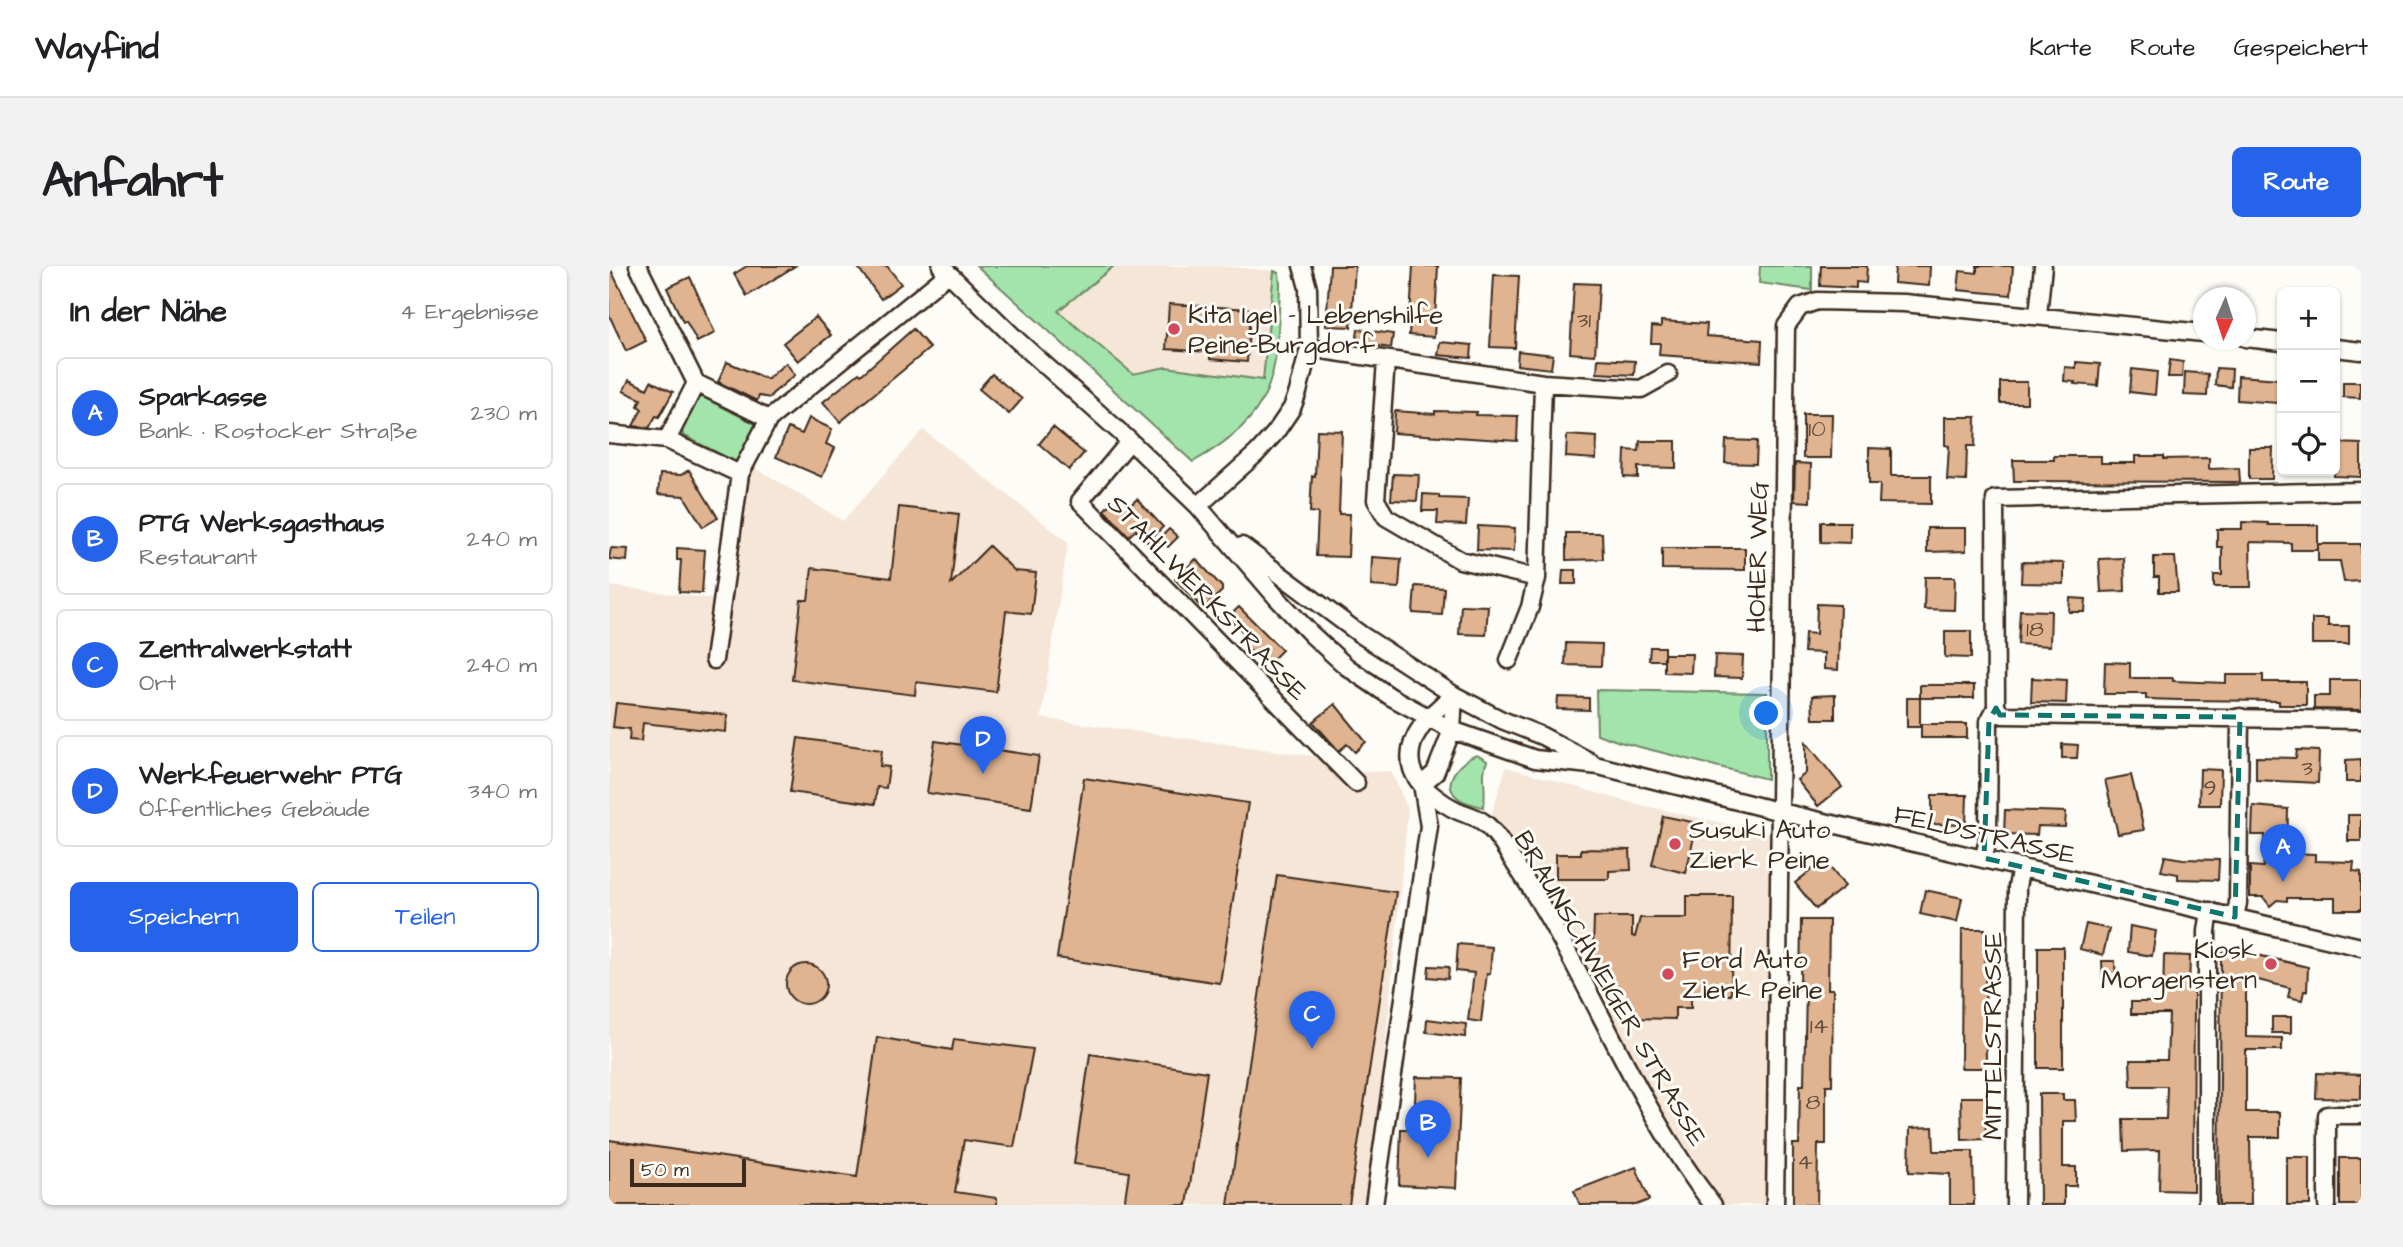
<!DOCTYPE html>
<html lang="de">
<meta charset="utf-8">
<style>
body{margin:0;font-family:"Architects Daughter",sans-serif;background:#f2f2f2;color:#202124}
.controls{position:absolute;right:21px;top:21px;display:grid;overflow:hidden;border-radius:10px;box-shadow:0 2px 5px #0004}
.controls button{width:63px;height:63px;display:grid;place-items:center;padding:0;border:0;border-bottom:2px solid #e0e0e0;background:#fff;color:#202124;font:35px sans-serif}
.compass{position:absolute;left:1584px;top:21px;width:63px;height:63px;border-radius:50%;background:#fff;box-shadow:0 2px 5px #0004;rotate:183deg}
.scale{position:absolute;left:21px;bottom:18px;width:116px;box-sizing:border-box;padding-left:7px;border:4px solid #3b2a1e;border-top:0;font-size:19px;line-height:24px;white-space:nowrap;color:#3b2a1e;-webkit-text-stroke:5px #fdfcf7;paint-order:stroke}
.you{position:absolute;left:1158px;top:448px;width:24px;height:24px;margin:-18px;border:5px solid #fff;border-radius:50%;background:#1a73e8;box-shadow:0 0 0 10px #1a73e833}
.badge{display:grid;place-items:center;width:46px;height:46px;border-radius:50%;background:#2563eb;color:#fff;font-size:23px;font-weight:700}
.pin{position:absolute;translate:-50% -58px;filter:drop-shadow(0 2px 4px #0008)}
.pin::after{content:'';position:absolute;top:37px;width:24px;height:21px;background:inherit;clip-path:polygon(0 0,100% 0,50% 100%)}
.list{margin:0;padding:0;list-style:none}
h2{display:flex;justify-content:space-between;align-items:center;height:91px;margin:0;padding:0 28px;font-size:30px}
h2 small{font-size:23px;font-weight:400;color:#757577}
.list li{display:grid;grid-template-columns:46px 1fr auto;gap:21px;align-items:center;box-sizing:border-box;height:112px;margin:0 14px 14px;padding:0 14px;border:2px solid #e0e0e0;border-radius:10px}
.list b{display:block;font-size:26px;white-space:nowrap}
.list p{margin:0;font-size:23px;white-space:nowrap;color:#757577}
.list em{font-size:23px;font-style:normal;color:#757577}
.actions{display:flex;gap:14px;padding:21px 28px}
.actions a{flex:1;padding:16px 0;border:2px solid #2563eb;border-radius:10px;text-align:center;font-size:24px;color:#2563eb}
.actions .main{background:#2563eb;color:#fff}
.icon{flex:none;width:38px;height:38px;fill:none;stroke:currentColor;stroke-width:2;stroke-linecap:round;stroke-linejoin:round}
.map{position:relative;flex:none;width:1752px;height:939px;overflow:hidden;border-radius:10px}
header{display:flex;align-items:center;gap:42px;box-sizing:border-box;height:98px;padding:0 35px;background:#fff;border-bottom:2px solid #e0e0e0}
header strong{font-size:33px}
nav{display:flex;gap:38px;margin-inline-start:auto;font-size:24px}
.intro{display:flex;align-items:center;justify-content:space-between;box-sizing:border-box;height:168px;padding:0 42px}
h1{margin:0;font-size:49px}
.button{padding:18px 32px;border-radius:10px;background:#2563eb;color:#fff;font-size:24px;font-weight:700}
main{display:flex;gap:42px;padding:0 42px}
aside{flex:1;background:#fff;border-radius:10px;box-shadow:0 2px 5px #0004}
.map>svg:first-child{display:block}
</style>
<header>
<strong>Wayfind</strong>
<nav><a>Karte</a><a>Route</a><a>Gespeichert</a></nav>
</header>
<div class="intro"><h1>Anfahrt</h1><a class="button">Route</a></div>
<main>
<aside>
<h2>In der Nähe<small>4 Ergebnisse</small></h2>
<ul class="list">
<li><span class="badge">A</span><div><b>Sparkasse</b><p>Bank · Rostocker Straße</p></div><em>230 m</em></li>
<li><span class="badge">B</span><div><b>PTG Werksgasthaus</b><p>Restaurant</p></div><em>240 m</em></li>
<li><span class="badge">C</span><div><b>Zentralwerkstatt</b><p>Ort</p></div><em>240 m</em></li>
<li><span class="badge">D</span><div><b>Werkfeuerwehr PTG</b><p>Öffentliches Gebäude</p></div><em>340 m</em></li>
</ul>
<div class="actions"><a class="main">Speichern</a><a>Teilen</a></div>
</aside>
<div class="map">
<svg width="1752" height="939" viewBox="0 0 1752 939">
<rect width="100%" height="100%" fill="#fdfcf7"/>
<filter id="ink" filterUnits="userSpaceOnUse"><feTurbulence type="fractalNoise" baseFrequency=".0143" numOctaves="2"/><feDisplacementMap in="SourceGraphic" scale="14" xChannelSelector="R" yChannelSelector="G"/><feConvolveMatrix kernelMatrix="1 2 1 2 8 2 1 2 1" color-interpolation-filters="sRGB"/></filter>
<g filter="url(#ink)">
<path fill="#f5e6d8" d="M 505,0 L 613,0 L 665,5 L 655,114 L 557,101 L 525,109 L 449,45 Z
M 314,164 L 459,276 L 432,452 L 710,491 L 749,506 L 782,505 L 799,543 L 761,939 L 0,939 L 0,320 L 121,335 L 139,212 L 145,201 L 234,255 Z
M 897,501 L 1023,537 L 1163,568 L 1157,939 L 1115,939 L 1086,907 L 1058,862 L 915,599 L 882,550 Z"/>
<path fill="#a3e4ac" stroke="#6f8765" stroke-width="2" d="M 368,0 L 505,0 L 449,45 L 524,108 L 557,101 L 654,114 L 665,5 L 670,7 L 671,18 C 668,108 670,147 584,196 Z
M 1151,0 L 1203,0 L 1203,24 L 1150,17 Z
M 92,130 L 149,159 L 131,194 L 124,195 L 74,169 L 73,161 L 88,131 Z
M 987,424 L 1158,427 L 1158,513 L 1011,476 L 988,468 Z
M 868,489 L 878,495 C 871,510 879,525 874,541 C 866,539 854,537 848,531 C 831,516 852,494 868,489 Z"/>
<path fill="#e1b491" stroke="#3b2a1e" stroke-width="2" d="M 0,0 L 37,75 L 17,85 L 0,49 Z
M 138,0 L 186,0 L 138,30 L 125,8 Z
M 248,0 L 278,0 L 292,18 L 272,33 Z
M 721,0 L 746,0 L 742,61 L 717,60 Z
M 804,0 L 829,0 L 825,71 L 800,69 Z
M 1212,0 L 1258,0 L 1257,17 L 1247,16 L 1247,22 L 1211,20 Z
M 1286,0 L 1321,0 L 1320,20 L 1285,17 Z
M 1368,0 L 1404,0 L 1402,29 L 1349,24 L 1351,5 L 1368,7 Z
M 885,9 L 910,10 L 906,82 L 881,81 Z
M 81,11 L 106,67 L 88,76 L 77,55 L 74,56 L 58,22 Z
M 965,17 L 990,18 L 986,89 L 961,87 Z
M 560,38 L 641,43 L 638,96 L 601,93 L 601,86 L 557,83 Z
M 207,51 L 222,69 L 189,95 L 174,77 Z
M 1052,55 L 1098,58 L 1097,70 L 1153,74 L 1152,96 L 1050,89 L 1051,77 L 1042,77 L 1043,60 L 1052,61 Z
M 304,63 L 321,82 L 231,156 L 214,136 L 250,107 L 252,109 Z
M 749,63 L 784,68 L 782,82 L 747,77 Z
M 831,76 L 863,79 L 862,92 L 829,89 Z
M 909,85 L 944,89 L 942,103 L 908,99 Z
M 989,93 L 1026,95 L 1025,109 L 988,107 Z
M 1561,94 L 1574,96 L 1573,111 L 1559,111 Z
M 118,96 L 158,113 L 177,97 L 186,109 L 163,128 L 161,132 L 150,130 L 148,135 L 109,116 Z
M 1467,96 L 1491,98 L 1489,120 L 1465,118 L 1466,116 L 1455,115 L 1456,101 L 1467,102 Z
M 1607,102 L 1623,103 L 1622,121 L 1606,119 Z
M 1523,103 L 1548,106 L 1546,129 L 1521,126 Z
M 1576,106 L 1599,108 L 1598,130 L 1575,129 Z
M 383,108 L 413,133 L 400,148 L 370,123 Z
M 1629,110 L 1671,113 L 1669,137 L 1628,134 Z
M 20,114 L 38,123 L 42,115 L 64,126 L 50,151 L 47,150 L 40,162 L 24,160 L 33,143 L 29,140 L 32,133 L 14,125 Z
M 1391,116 L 1418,116 L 1418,137 L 1391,137 Z
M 1734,116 L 1751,116 L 1751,132 L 1734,131 Z
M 786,145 L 826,148 L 826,145 L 868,146 L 867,149 L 909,150 L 908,175 L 785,167 Z
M 1194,148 L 1223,148 L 1222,192 L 1194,192 Z
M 1336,151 L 1367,151 L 1366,180 L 1358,180 L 1357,215 L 1338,214 L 1340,180 L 1336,179 Z
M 200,152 L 223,163 L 217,178 L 226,182 L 213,211 L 167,191 L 179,162 L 193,168 Z
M 444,161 L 475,187 L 460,204 L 430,178 Z
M 708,164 L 733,165 L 730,248 L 741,248 L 739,291 L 707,290 L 709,247 L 701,246 L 703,210 L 706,210 Z
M 958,169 L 988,171 L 987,193 L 957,191 Z
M 1117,174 L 1148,175 L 1147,198 L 1116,197 Z
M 1031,175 L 1067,175 L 1067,202 L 1029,201 L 1029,212 L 1015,211 L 1016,184 L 1030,185 Z
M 1726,177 L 1752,178 L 1752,211 L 1725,210 Z
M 1260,182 L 1282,183 L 1282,210 L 1322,210 L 1322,238 L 1270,237 L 1271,218 L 1260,218 Z
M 1640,182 L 1664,182 L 1663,213 L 1640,213 Z
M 1445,190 L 1492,190 L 1492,197 L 1526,197 L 1526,190 L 1555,190 L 1555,193 L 1600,192 L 1600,203 L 1630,202 L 1631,216 L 1405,215 L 1404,194 L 1445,194 Z
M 1186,197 L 1202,198 L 1201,236 L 1185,235 Z
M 80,204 L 109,252 L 94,261 L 75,230 L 49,228 L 51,208 L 72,209 Z
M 784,208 L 810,209 L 808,235 L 782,234 Z
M 814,228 L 830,229 L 830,232 L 859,233 L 857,259 L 828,258 L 829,245 L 813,245 Z
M 528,233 L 554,261 L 538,276 L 527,264 L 520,270 L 495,244 L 505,234 L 515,245 Z
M 290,241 L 350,248 L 342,318 L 380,280 L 406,305 L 427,307 L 422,348 L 397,345 L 387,426 L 307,416 L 306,429 L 183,414 L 192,334 L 199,334 L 203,302 L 282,312 Z
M 1212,256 L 1241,256 L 1241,277 L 1212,276 Z
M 1633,256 L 1659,257 L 1659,259 L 1709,259 L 1709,284 L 1682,284 L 1682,277 L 1641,276 L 1642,321 L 1605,321 L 1605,309 L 1613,309 L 1613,281 L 1608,281 L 1608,263 L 1633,263 Z
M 869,260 L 906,262 L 905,285 L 868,284 Z
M 1318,262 L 1357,262 L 1357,285 L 1318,286 Z
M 560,263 L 569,271 L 559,281 L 550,273 Z
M 957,267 L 993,267 L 994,293 L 957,294 Z
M 1709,278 L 1752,278 L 1752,315 L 1735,316 L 1731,295 L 1709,295 Z
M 2,282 L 19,283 L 18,295 L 0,293 Z
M 68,282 L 96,284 L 93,327 L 70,326 L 72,294 L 68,294 Z
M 1053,282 L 1136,282 L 1136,304 L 1053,303 Z
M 763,291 L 792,293 L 790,322 L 762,320 Z
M 1545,291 L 1566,291 L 1569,326 L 1550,326 L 1550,311 L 1545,311 Z
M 1515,292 L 1516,325 L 1492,326 L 1490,293 Z
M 587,293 L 613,321 L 613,325 L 594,343 L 566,313 Z
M 1413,296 L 1455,297 L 1455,318 L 1412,317 Z
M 954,304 L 967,304 L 967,318 L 953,318 Z
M 1316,311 L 1346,311 L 1345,344 L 1315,343 Z
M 806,320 L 835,322 L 833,349 L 804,347 Z
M 1461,332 L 1477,333 L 1476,346 L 1460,346 Z
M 1208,338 L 1231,339 L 1229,404 L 1215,403 L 1215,387 L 1195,386 L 1196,367 L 1207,368 Z
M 852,339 L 879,340 L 877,369 L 850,368 Z
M 630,341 L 673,384 L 657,400 L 631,375 L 637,369 L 619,351 Z
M 1411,344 L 1442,345 L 1441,380 L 1409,378 Z
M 1703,353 L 1719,353 L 1719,360 L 1740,360 L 1740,378 L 1703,378 Z
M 1336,365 L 1362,365 L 1362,392 L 1336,391 Z
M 957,377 L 993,378 L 992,400 L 956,399 Z
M 1041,381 L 1055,381 L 1055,394 L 1040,394 Z
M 1055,388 L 1083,388 L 1082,407 L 1055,406 Z
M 1106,389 L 1134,390 L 1133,412 L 1105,411 Z
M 1496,396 L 1521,397 L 1521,412 L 1564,412 L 1564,415 L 1617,417 L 1617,409 L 1654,409 L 1654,416 L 1697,416 L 1697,439 L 1670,439 L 1670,435 L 1570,434 L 1537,433 L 1537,428 L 1495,428 Z
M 1423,412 L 1458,414 L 1457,437 L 1422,436 Z
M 1721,414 L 1752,414 L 1752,444 L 1705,443 L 1705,430 L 1721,430 Z
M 1311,419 L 1365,419 L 1365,432 L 1311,432 Z
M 1226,429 L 1226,453 L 1204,453 L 1203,430 Z
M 949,431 L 980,432 L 980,444 L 948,443 Z
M 1298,432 L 1311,432 L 1311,461 L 1298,461 Z
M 7,437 L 118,449 L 117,466 L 34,457 L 32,475 L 20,474 L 21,463 L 4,461 Z
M 726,438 L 757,476 L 746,486 L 738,478 L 730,485 L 704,456 Z
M 1312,458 L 1358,458 L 1358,472 L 1312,472 Z
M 189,472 L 273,484 L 271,500 L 280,501 L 277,522 L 268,521 L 266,538 L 181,526 Z
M 326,475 L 430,490 L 422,542 L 318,527 Z
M 1197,476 L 1233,521 L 1209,540 L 1188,514 L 1197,507 Z
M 1453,478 L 1469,479 L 1468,492 L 1453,492 Z
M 1688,484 L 1710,485 L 1709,517 L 1647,514 L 1647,491 L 1687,492 Z
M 1752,493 L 1752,516 L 1737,516 L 1737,494 Z
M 1591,503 L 1612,504 L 1611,539 L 1590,539 Z
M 1522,509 L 1535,564 L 1509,568 L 1496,514 Z
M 475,512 L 639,537 L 611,717 L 448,692 Z
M 1323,529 L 1358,529 L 1357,559 L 1323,558 Z
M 1644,540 L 1679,543 L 1678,587 L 1706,588 L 1706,595 L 1745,596 L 1744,605 L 1752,606 L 1752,644 L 1726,644 L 1726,632 L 1678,632 L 1678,635 L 1668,634 L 1661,640 L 1654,631 L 1641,631 L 1641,600 L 1654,601 L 1655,594 L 1656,569 L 1643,569 Z
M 1396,544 L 1457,546 L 1456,561 L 1429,560 L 1428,569 L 1395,568 Z
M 1739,549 L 1752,549 L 1752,575 L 1739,575 Z
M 1054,550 L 1088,557 L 1077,607 L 1043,599 Z
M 972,583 L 1021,584 L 1022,604 L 1000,605 L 1000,613 L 947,613 L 947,588 L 972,588 Z
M 1556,590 L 1574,593 L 1610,594 L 1609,614 L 1569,613 L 1569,608 L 1552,605 Z
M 1215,594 L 1236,620 L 1207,643 L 1186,617 Z
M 668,609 L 787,626 L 740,939 L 619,939 Z
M 1316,624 L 1353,632 L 1348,656 L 1311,648 Z
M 1078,630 L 1123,630 L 1122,729 L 1082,729 L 1082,742 L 1066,742 L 1066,753 L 1020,752 L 984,686 L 985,651 L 1023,651 L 1023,670 L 1026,671 L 1031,652 L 1078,652 Z
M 1192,654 L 1220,654 L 1219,723 L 1224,723 L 1223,819 L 1217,819 L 1217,878 L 1209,878 L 1208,939 L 1184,939 L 1184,878 L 1190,878 L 1191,819 L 1195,819 L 1197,723 L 1191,723 Z
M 1477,658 L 1500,663 L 1494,689 L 1471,683 Z
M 1521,660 L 1547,665 L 1543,690 L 1519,686 Z
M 1353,663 L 1376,663 L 1377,802 L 1352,802 Z
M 849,678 L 883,681 L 881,708 L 878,707 L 872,756 L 859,754 L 865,707 L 847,705 Z
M 1429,681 L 1454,681 L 1454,802 L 1429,802 Z
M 1619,682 L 1699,701 L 1698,725 L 1695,725 L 1693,734 L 1679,731 L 1681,722 L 1637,711 L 1637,771 L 1673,772 L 1673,784 L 1637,784 L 1637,846 L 1671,846 L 1671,871 L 1641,871 L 1642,939 L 1610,939 L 1612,687 Z
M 1555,689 L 1581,690 L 1580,724 L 1585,724 L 1584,925 L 1550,924 L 1551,884 L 1515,885 L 1514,853 L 1557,853 L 1558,820 L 1522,820 L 1521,794 L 1558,794 L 1560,748 L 1522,748 L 1522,736 L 1554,736 Z
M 1493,695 L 1506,695 L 1507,717 L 1494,717 Z
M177 718a20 20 0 1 1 40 0a20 20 0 1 1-40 0Z
M 820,700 L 840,701 L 839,713 L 819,711 Z
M 1663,751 L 1682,751 L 1682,767 L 1663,767 Z
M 818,753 L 857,758 L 856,771 L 817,766 Z
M 268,771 L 343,784 L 345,773 L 424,783 L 405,881 L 355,874 L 346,926 L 388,932 L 388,939 L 0,939 L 0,874 L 248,911 Z
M 481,788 L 598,806 L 578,939 L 515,939 L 520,906 L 465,898 Z
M 1708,807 L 1752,809 L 1752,833 L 1707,832 Z
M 807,811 L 852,812 L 847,922 L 790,919 L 792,863 L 805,863 Z
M 1430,828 L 1454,828 L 1454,834 L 1466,834 L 1467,855 L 1454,855 L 1454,901 L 1467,901 L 1467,920 L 1455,920 L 1455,939 L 1431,939 Z
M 1352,831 L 1376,831 L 1377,873 L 1353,874 Z
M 1324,861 L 1325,885 L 1364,885 L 1365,939 L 1341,939 L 1341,908 L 1300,906 L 1301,862 Z
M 1678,891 L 1701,891 L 1701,939 L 1678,939 Z
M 1731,892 L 1752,892 L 1752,939 L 1731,939 Z
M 1027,901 L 1040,934 L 1027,939 L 971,939 L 965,925 Z"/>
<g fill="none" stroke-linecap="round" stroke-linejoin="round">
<defs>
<path id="minor" d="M 29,0 L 87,117 L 160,153
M 332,0 L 408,74 L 521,175 L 589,240 L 668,332 L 703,369 L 738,401 L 782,431 L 843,464 L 926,493 L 990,500 L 1172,546 L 1752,681
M 1429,49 L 1434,0
M 1636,72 L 1673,76
M 700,82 L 934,117 L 1032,123 L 1059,108
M 1726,82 L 1752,85
M 777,95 L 767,234 L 777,251 L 851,294 L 928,312
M 0,168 L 58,174 L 131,208
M 58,174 L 87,117
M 521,175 L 471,235 L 747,517
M 1752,225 L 1386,233 L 1387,442 L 1394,449 L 1752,454
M 589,240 L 648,187 L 666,167 L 683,142 L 689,126 L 700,82 L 699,22 L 693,0
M 633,280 L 751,368 L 845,429 L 893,454 L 933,470 L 982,496
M 105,394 L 131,208 L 160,153 L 339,8
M 900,394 L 921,341 L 928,312 L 934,117
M 845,429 C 823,446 794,471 803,503 C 808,520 834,538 849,545 C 858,549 866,550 874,556 C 887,565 897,584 906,598 C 980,707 1023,835 1104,939
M 813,518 L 826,507 L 843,464 L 845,429
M 1375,592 L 1379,572 L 1380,455 L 1387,442
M 1626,651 L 1629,637 L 1631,451
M 765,939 L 820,560 L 813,518
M 1166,939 L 1177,60 L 1191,41 L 1208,35 L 1295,37 L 1594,67
M 1406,939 L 1408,621 L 1412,601
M 1598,939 L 1598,665 L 1601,645
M 1718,939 L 1718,849 L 1752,849"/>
</defs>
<use href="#minor" stroke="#3b2a1e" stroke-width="21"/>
<use href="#minor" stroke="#fdfcf7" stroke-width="16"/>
</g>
</g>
<path fill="none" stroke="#0f766e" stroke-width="5" stroke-dasharray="14 9" stroke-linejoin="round" d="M 1387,442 L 1391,449 L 1631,451 L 1626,651 L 1375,592 L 1380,455 Z"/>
<g fill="#d1495b" stroke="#fdfcf7" stroke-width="2.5">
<circle cx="565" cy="63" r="7"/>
<circle cx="1066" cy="578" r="7"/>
<circle cx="1662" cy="698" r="7"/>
<circle cx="1059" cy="708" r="7"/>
</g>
<g text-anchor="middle" stroke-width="6" stroke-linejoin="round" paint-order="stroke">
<g font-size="23" fill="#644c3b">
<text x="975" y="61">31</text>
<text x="1208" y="170">10</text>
<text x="1426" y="370">18</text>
<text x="1698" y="509">3</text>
<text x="1601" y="529">9</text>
<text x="1210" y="767">14</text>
<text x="1204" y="843">8</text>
<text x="1196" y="903">4</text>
</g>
<g font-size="26" fill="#3b2a1e" stroke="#fdfcf7" text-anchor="start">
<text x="579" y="57">Kita Igel - Lebenshilfe<tspan x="579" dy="30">Peine-Burgdorf</tspan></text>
<text x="1080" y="572">Susuki Auto<tspan x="1080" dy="30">Zierk Peine</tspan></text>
<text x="1648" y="692" text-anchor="end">Kiosk<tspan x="1648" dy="30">Morgenstern</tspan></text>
<text x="1073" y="702">Ford Auto<tspan x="1073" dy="30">Zierk Peine</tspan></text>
</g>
<g font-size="26" fill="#3b2a1e" stroke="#fdfcf7">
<text transform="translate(1148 291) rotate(-89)" y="9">HOHER WEG</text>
<text transform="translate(599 331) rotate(46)" y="9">STAHLWERKSTRASSE</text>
<text transform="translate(1376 568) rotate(13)" y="9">FELDSTRASSE</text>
<text transform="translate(1002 722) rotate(60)" y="9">BRAUNSCHWEIGER STRASSE</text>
<text transform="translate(1383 770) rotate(-90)" y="9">MITTELSTRASSE</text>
</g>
</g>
</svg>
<div class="controls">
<button>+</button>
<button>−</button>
<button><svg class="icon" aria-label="locate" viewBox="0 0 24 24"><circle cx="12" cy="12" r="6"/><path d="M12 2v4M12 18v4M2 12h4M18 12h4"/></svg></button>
</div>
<svg class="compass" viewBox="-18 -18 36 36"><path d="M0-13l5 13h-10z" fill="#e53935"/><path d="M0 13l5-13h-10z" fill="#757577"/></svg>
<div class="scale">50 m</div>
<div class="you"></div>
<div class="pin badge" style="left:1674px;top:616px">A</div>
<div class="pin badge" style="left:819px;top:892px">B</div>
<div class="pin badge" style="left:703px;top:783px">C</div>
<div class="pin badge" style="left:374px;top:508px">D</div>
</div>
</main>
